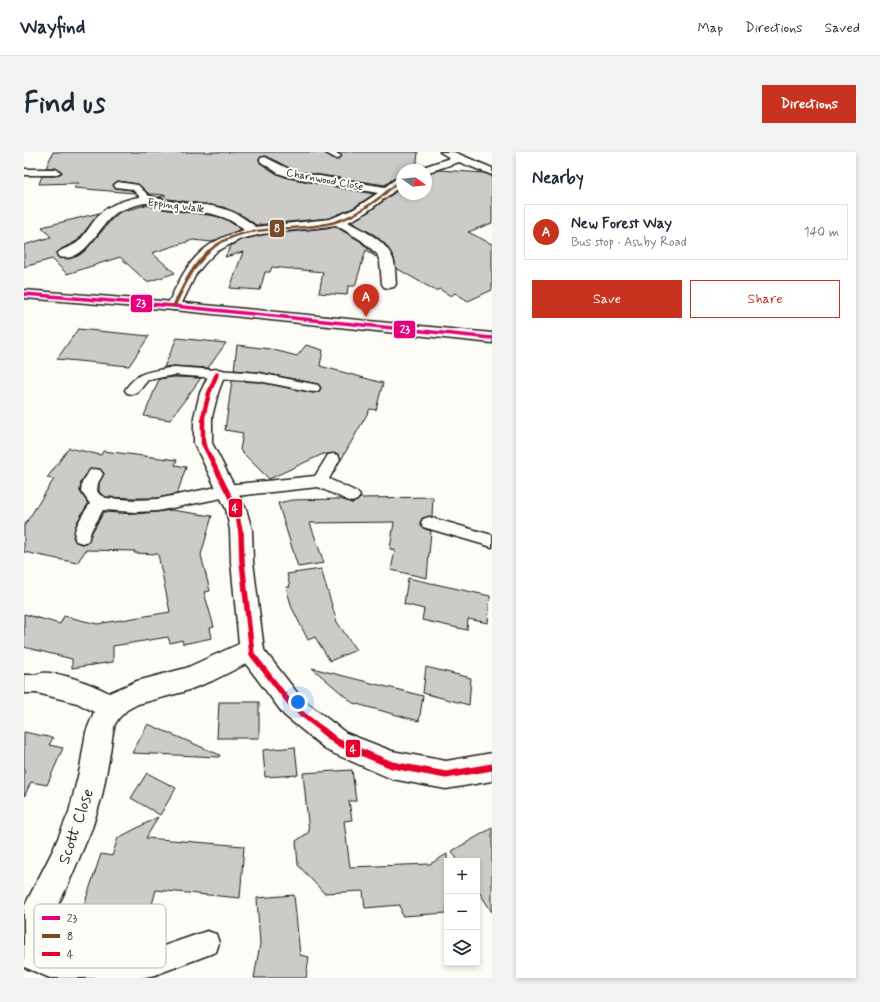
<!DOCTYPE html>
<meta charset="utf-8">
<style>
body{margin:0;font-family:Mynerve,sans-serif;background:#f2f2f3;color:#1f2937}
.controls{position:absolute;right:12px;bottom:12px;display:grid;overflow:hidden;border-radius:0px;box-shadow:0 2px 6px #0003}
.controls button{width:36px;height:36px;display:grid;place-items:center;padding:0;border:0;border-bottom:1px solid #e0e1e3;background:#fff;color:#1f2937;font:20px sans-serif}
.compass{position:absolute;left:372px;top:12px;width:36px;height:36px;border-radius:50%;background:#fff;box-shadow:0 2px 6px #0003;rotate:105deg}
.you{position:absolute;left:274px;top:550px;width:14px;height:14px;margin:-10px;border:3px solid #fff;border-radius:50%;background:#1a73e8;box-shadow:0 0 0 6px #1a73e833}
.badge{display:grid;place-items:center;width:26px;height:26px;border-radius:50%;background:#c8321e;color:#fff;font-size:13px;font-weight:700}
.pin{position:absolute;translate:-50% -33px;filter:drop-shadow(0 1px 2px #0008)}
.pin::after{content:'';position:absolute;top:21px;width:14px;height:12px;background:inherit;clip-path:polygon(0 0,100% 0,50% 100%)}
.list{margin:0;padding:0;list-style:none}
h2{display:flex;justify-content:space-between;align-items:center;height:52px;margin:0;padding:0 16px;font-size:17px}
h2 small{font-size:13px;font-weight:400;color:#747a83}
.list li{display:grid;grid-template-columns:26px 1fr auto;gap:12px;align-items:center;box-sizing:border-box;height:56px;margin:0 8px 8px;padding:0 8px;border:1px solid #e0e1e3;border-radius:0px}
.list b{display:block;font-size:15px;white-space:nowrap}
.list p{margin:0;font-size:13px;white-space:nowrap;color:#747a83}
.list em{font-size:13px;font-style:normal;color:#747a83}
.actions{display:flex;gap:8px;padding:12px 16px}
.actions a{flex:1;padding:9px 0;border:1px solid #c8321e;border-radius:0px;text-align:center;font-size:14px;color:#c8321e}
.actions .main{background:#c8321e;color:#fff}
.icon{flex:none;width:22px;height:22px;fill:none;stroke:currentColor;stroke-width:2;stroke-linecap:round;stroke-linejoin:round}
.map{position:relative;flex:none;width:468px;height:826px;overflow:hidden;border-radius:0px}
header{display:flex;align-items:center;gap:24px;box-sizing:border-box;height:56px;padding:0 20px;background:#fff;border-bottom:1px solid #e0e1e3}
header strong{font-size:19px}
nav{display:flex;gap:22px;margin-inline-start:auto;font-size:14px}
.intro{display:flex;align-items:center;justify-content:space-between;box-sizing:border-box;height:96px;padding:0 24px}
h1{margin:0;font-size:28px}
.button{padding:10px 18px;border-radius:0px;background:#c8321e;color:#fff;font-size:14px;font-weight:700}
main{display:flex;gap:24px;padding:0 24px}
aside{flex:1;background:#fff;border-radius:0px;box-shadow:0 2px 6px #0003}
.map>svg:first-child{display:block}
</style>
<header>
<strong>Wayfind</strong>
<nav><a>Map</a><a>Directions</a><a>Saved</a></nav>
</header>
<div class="intro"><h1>Find us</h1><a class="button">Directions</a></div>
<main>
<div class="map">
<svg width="468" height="826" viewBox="0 0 468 826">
<rect width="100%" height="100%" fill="#fdfcf7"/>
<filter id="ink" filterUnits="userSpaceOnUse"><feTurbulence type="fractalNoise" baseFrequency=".025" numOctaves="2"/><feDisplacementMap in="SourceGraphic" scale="8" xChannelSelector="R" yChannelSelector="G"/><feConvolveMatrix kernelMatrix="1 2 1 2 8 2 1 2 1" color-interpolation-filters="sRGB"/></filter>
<g filter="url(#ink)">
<path fill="#cccbc8" stroke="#1c1c1c" d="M 29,0 L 299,0 L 312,8 L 318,4 L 314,0 L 394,0 L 392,18 L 378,18 L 378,24 L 369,27 L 361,33 L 271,19 L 242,4 L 237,5 L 235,7 L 236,11 L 253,22 L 264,26 L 350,42 L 329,56 L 306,66 L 232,73 L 221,65 L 199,55 L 138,46 L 135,45 L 142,43 L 125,42 L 114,32 L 94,29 L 89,33 L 91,36 L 107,38 L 110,41 L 50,36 L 55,31 L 15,32 L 18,24 L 31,24 L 38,21 L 32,16 L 22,16 Z
M 415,18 L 460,21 L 468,24 L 468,71 L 444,80 L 468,92 L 468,138 L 444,149 L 431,141 L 427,144 L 415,137 L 412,139 L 372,116 L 370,106 L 362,93 L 351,83 L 327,70 L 346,59 L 378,35 L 378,42 L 402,42 L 402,22 Z
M 122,53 L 139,57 L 191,64 L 201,67 L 217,77 L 188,90 L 169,88 L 128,101 L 151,121 L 123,130 L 96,105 L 43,122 L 28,107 L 0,115 L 0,93 L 27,85 L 18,75 L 75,61 L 53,89 L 37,97 L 32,102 L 35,106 L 45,107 L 54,104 L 62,98 L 89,66 L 96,60 Z
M 312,75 L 336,89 L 352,105 L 342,98 L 331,134 L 324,134 L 323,143 L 295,141 L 299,120 L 248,115 L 246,120 L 241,120 L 236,138 L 206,136 L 219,100 L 201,105 L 207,94 L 217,88 L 238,83 Z
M 54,177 L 125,184 L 105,214 L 33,207 Z
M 153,186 L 202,191 L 184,216 L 150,214 L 140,215 Z
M 213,193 L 246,197 L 273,204 L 282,193 L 299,198 L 296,214 L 359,231 L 352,258 L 346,257 L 317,308 L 314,302 L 299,302 L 245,327 L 216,298 L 219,281 L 201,278 L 208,229 L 235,230 L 289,241 L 295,240 L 297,235 L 294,232 L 235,220 L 210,218 Z
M 150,225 L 177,226 L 146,268 L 120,264 L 135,227 Z
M 45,296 L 77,303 L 79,299 L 153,308 L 151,313 L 162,315 L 153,342 L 133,346 L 111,346 L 82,345 L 77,342 L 75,339 L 75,331 L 80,321 L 76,317 L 66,317 L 57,330 L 56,339 L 64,352 L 53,370 L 49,385 L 52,390 L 58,392 L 64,390 L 68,380 L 80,360 L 111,362 L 133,360 L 147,358 L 188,364 L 177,403 L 186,439 L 180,440 L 190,475 L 186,476 L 188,486 L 159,492 L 158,488 L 146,491 L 144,485 L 89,494 L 89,510 L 48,516 L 48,507 L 0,495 L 0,462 L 36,472 L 40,464 L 73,472 L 146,460 L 134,402 L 110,401 L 111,399 L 62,398 L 53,411 L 0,400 L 0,374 L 30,327 L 23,326 Z
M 409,345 L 408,364 L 399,366 L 396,370 L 399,376 L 407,379 L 403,426 L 367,418 L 371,398 L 366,397 L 370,370 L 286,371 L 300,411 L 274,415 L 254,351 L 268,348 L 316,347 L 329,351 L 336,346 Z
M 297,417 L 313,470 L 332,498 L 306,509 L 291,485 L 284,488 L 268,456 L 262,435 L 266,435 L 263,422 Z
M 384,426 L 466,444 L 464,471 L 444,467 L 443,478 L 398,468 L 400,457 L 380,452 Z
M 402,515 L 447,526 L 445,553 L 399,541 Z
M 288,516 L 399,544 L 395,569 L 329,551 Z
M 195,550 L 235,550 L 235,586 L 193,586 Z
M 124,572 L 196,603 L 195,605 L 108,601 Z
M 0,580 L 29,586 L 25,593 L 39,596 L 23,633 L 7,630 L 0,645 Z
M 271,595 L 274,623 L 241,625 L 239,598 Z
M 328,618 L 332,649 L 325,649 L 328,668 L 320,669 L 326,715 L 406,712 L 423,702 L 423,761 L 378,764 L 376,753 L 341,756 L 339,739 L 300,741 L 274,713 L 272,689 L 285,680 L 279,621 Z
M 123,621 L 152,636 L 136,663 L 107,646 Z
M 134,665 L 122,686 L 220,694 L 216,746 L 132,738 L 124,767 L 84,757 L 80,770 L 56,765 L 77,702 L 88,704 L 94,686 Z
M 468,676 L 468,760 L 453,737 L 453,709 L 434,709 L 428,699 Z
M 270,743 L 276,803 L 285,805 L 282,826 L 230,826 L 236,792 L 233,746 Z"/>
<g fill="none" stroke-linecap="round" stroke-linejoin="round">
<defs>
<path id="lane" d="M 300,0 L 311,0 L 317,4 L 313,7 Z
M 94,30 L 114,33 L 128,47 L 126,49 L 120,49 L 108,37 L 91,35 L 90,33 Z
M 150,215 L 235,221 L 289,232 L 294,233 L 296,236 L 294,239 L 289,240 L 235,229 L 150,223 L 124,228 L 113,241 L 108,242 L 103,241 L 101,238 C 115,217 128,220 150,215 Z
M 309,302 L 314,303 L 316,307 L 305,327 L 333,340 L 336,344 L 333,348 L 328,350 L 323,348 L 294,335 L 203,345 L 133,359 L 111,360 L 79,358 L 67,379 L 64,389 L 58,391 L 52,389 C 46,379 60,361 66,352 L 57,339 L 58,331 L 66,318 L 71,317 L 76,318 L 79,322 L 74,331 L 73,339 L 76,343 L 82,346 L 111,348 L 133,347 L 203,333 L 291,324 L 304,303 Z
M 405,365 L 468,383 L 468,395 L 399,375 L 397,371 L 399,367 Z
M 0,523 L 18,523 L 25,526 L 28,532 L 25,538 L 18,541 L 0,541 Z
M 183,779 L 192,782 L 195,791 L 192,800 L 131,823 L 116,826 L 26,826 L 0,815 L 0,789 L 40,806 L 82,808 L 131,797 Z"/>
<path id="street" d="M 416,0 L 430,0 L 468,16 L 468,23 L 435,10 L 402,21 L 402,18 L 394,18 L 396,16 L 426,6 Z
M 241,5 L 271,20 L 361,35 L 370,28 L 378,25 L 378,33 C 360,46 345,61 324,70 C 340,79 362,88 369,107 C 372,115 371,124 372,132 L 370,135 L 365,136 L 360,135 L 358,132 L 356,110 L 353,102 L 337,88 L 312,73 L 238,82 L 216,87 L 192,100 L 181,111 L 172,122 L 155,157 L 150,158 L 145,157 L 143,154 C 162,113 174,91 220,78 C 195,56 170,61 139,56 C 134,55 127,51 122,51 C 114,52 102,56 95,59 C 75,70 63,112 35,105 L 33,102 C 38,96 48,95 54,90 C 66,78 71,62 87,54 C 94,50 114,44 122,44 C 128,43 134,47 140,48 C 179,56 198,47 232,75 L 306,67 L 330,57 L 354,41 L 265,25 L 254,21 L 237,10 L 236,8 L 237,6 Z
M 0,17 L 31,17 L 37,20 L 31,23 L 0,23 Z
M 193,217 L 199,218 L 201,222 L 194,241 L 188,265 L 188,291 L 222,357 L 228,378 L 229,410 L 240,498 L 278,547 L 322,581 L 368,599 L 422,609 L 468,601 L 468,629 L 422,637 L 368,627 L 304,599 L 260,563 L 222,512 L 188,529 L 159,540 L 114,552 L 103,558 L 95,566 L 91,572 L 89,580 L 85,607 L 78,644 L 68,676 L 43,735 L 11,798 L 0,803 L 0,755 L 29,698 L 45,660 L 56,616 L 62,580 L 70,560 L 53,551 L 9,540 L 5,532 L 9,524 C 12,523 15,521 18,521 C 35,519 70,533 85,541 L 113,529 L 162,516 L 215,492 L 207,410 L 206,378 L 202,357 L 170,291 L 170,265 L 176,241 L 187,218 Z"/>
<path id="secondary" d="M 0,138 L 150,150 L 468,181 L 468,191 L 150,158 L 0,146 Z"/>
</defs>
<use href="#lane" stroke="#1c1c1c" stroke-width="3"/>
<use href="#street" stroke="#1c1c1c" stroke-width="3"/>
<use href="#secondary" stroke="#1c1c1c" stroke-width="3"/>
<use href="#lane" fill="#fdfcf7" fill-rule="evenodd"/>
<use href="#street" fill="#fdfcf7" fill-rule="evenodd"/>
<use href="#secondary" fill="#fdfcf7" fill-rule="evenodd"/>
<defs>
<path id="bus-1" d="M 0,142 L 150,154 L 468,186"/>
<path id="bus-2-far1" d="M 184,100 C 219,67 272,83 314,69 C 330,64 345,54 359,43 C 365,38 371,32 378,28"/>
<path id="bus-2" d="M 150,154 C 160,133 168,115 185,99"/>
<path id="bus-3-far3" d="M 192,225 L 193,222"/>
<path id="bus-3-far2" d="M 192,224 L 185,241 L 179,265 L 179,291 L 212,357 L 217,382"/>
<path id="bus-3-far1" d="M 217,381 L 218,410 L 228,502 L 269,555 L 300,579"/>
<path id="bus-3" d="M 298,578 L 313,590 L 368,613 L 422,623 L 468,615"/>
</defs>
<use href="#bus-1" stroke="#fdfcf7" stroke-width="5.5"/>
<use href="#bus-2-far1" stroke="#fdfcf7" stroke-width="4"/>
<use href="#bus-2" stroke="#fdfcf7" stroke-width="5.5"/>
<use href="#bus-3-far3" stroke="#fdfcf7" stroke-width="5.5"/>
<use href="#bus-3-far2" stroke="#fdfcf7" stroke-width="7"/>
<use href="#bus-3-far1" stroke="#fdfcf7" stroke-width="8"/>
<use href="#bus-3" stroke="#fdfcf7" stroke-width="10"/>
<use href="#bus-1" stroke="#e5007d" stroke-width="3.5"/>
<use href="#bus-2-far1" stroke="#7a4b2a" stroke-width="2.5"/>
<use href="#bus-2" stroke="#7a4b2a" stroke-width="3.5"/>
<use href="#bus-3-far3" stroke="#e4002b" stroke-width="3.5"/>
<use href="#bus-3-far2" stroke="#e4002b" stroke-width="4.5"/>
<use href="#bus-3-far1" stroke="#e4002b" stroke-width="5.5"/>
<use href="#bus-3" stroke="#e4002b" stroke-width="7"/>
</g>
</g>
<g text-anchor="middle" stroke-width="4" stroke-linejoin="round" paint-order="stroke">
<g font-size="11" fill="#1c1c1c" stroke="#fdfcf7">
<text transform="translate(301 27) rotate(11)" y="4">Charnwood Close</text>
<text transform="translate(152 53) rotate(7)" y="4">Epping Walk</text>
</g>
<g font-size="16" fill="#1c1c1c" stroke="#fdfcf7">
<text transform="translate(51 674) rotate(-71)" y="6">Scott Close</text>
</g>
</g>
<rect x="10" y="752" width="132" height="64" rx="6" fill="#fdfcf7" stroke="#bab9b5" stroke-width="1"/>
<rect x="18" y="764" width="18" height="4" fill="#e5007d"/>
<rect x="18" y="782" width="18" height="4" fill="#7a4b2a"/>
<rect x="18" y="800" width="18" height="4" fill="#e4002b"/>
<g font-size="11" fill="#1c1c1c">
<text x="43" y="770">23</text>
<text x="43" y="788">8</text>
<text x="43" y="806">4</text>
</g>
<g stroke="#fdfcf7" stroke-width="1.5">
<rect x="245" y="67" width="16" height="19" rx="4" fill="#7a4b2a"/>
<rect x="106" y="142" width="23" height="19" rx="4" fill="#e5007d"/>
<rect x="369" y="168" width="23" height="19" rx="4" fill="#e5007d"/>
<rect x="204" y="346" width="15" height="20" rx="4" fill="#e4002b"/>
<rect x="321" y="587" width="16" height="19" rx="4" fill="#e4002b"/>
</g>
<g font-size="11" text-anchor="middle" font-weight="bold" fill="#fff">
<text x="253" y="80">8</text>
<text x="117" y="155">23</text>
<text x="381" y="181">23</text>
<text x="211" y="360">4</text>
<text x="329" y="601">4</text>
</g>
</svg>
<div class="controls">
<button>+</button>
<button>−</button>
<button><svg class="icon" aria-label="layers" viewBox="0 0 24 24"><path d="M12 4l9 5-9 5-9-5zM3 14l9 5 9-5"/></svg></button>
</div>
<svg class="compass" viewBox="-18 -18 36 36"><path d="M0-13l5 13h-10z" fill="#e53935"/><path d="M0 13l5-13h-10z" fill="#747a83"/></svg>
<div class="you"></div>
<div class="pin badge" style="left:342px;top:165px">A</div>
</div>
<aside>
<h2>Nearby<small></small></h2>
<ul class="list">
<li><span class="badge">A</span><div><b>New Forest Way</b><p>Bus stop · Ashby Road</p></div><em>140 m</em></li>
</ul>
<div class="actions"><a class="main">Save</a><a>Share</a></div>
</aside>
</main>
